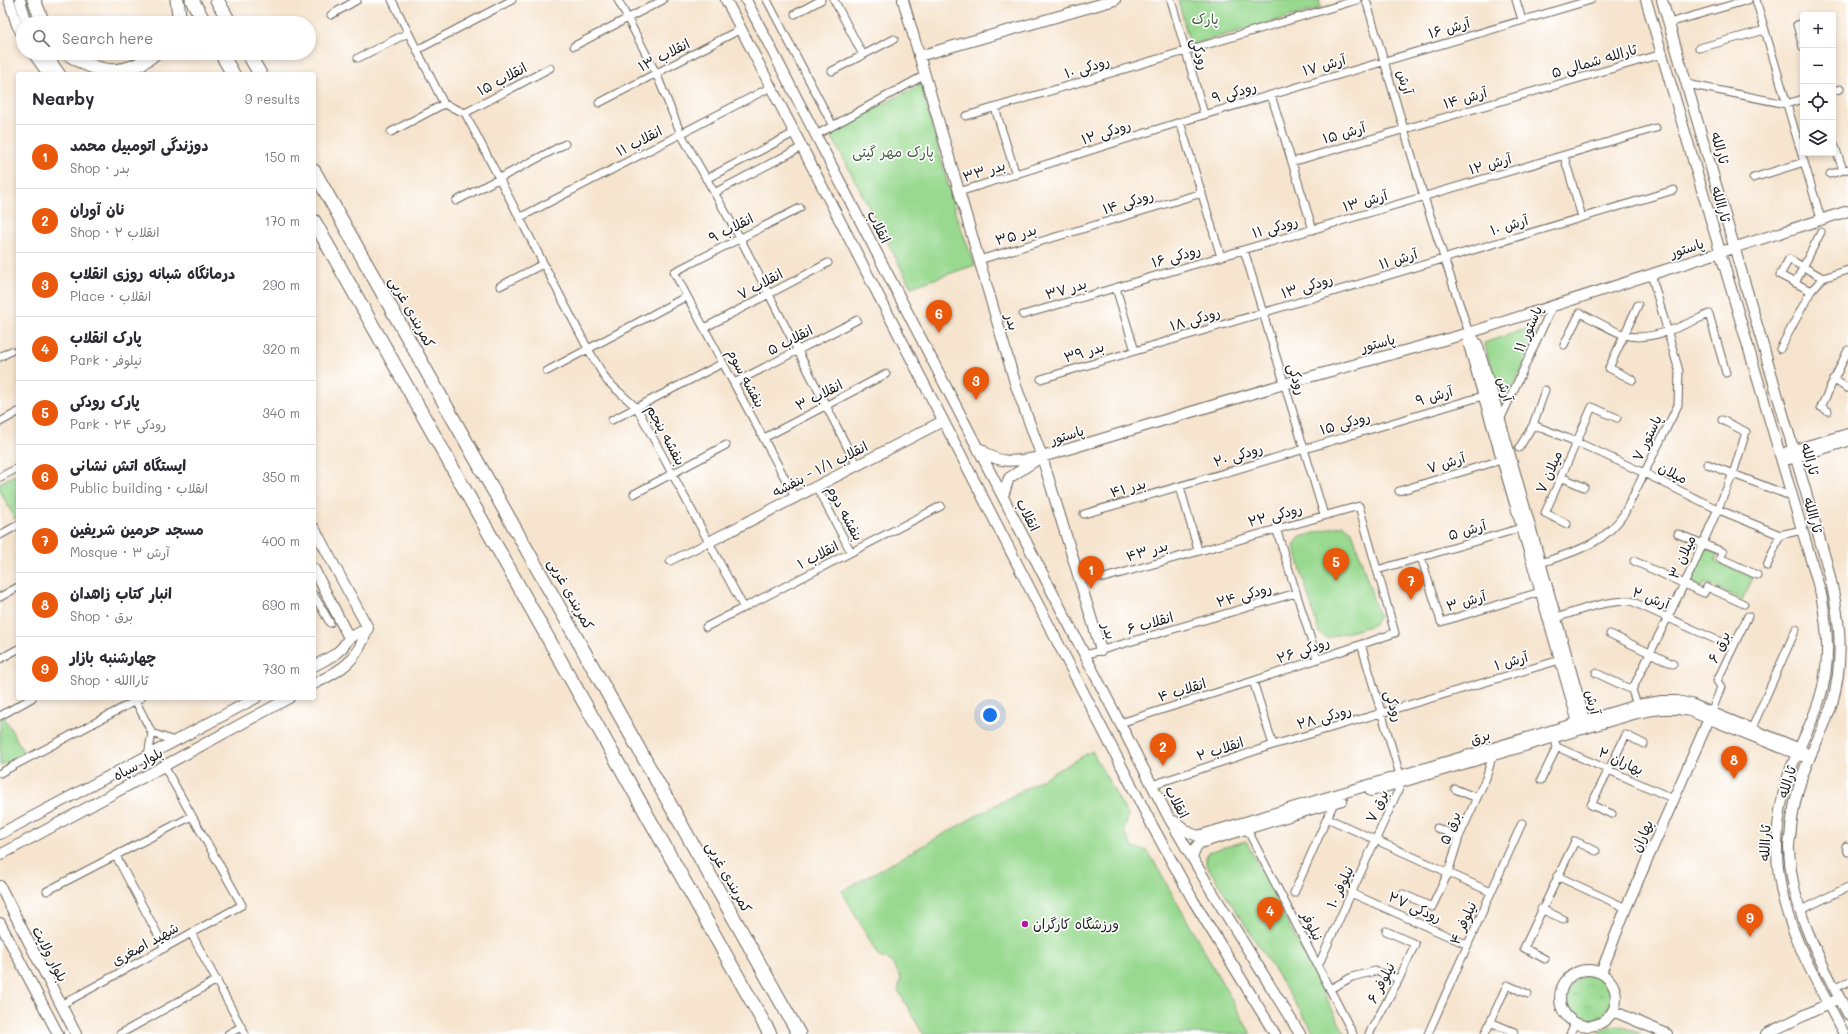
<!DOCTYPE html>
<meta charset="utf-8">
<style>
body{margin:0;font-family:Mali,"Playpen Sans Arabic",sans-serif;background:#f7f7f7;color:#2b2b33}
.controls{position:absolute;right:12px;top:12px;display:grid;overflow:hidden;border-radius:4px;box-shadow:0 2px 6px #0003}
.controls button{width:36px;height:36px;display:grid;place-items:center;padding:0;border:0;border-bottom:1px solid #e1e1e2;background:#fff;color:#2b2b33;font:20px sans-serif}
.you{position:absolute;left:990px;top:715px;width:14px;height:14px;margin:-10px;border:3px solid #fff;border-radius:50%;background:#1a73e8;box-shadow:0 0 0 6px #1a73e833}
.badge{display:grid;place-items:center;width:26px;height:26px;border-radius:50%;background:#ea580c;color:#fff;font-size:13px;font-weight:700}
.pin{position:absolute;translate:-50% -33px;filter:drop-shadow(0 1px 2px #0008)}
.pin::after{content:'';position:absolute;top:21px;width:14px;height:12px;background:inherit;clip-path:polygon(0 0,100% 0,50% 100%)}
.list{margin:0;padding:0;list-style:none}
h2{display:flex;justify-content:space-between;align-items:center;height:52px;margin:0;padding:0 16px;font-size:17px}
h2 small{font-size:13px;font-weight:400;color:#7c7c81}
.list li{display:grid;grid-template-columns:26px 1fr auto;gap:12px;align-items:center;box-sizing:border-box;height:64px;padding:0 16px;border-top:1px solid #e1e1e2}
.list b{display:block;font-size:15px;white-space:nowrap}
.list p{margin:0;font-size:13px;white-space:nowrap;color:#7c7c81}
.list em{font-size:13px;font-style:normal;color:#7c7c81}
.icon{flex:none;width:22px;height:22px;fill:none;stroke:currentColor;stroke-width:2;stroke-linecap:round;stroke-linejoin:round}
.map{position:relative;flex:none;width:1848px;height:1034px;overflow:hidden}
.search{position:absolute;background:#fff;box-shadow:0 2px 6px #0003;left:16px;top:16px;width:300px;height:44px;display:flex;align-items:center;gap:10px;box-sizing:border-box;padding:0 14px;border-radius:22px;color:#7c7c81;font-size:15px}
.panel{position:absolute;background:#fff;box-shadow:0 2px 6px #0003;left:16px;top:72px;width:300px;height:628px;border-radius:4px}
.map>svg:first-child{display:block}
</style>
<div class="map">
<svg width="1848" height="1034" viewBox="0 0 1848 1034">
<defs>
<pattern id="grass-tufts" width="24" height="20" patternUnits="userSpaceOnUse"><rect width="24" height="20" fill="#98d98f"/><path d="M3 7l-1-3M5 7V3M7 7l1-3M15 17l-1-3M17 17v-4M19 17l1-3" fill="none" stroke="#82ba7b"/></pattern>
</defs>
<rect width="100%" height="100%" fill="#fff"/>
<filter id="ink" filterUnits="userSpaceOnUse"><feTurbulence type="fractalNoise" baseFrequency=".025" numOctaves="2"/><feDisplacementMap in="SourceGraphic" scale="8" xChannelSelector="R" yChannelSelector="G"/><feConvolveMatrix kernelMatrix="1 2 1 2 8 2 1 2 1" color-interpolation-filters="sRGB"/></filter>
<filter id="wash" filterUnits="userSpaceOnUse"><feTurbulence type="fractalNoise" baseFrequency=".012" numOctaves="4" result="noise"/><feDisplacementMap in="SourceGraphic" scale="16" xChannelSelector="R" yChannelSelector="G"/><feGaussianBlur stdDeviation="0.9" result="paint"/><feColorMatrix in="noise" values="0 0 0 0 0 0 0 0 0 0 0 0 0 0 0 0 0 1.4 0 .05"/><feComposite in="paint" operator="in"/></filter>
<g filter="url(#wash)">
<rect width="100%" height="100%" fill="#f6e4ce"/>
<path fill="url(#grass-tufts)" stroke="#5a7a56" d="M1567 998a22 22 0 1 1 44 0a22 22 0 1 1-44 0Z"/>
<path fill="#98d98f" stroke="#5a7a56" d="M 1178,0 L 1319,0 L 1321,8 L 1190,45 Z
M 921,84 L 957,218 L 975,265 L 911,287 L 830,133 Z
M 1535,326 L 1536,339 L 1505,404 L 1501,403 L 1484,343 Z
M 18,473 L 18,518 L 15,519 L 0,491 L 0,483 Z
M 1343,525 L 1352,531 L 1379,617 L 1373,625 L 1327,638 L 1319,633 L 1294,546 L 1300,537 Z
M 1705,548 L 1718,553 L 1715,561 L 1753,578 L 1742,600 L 1705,582 L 1702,588 L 1689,581 Z
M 4,717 L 24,753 L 0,766 L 0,719 Z
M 1092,751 L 1128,816 L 1124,832 L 1133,848 L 1148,851 L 1251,1034 L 923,1034 L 898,990 L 901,978 L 891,961 L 879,957 L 842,891 Z
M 1246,841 L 1345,1034 L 1315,1034 L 1206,864 L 1206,857 L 1208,852 Z
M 1618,1025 L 1641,1034 L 1597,1034 L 1610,1026 Z"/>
</g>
<g filter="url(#ink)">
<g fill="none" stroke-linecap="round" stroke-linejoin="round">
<defs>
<path id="street" d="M 392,0 L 444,104 L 465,113 L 588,349 L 607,381 L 637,408 L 744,608
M 618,0 L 656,73 L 681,134 L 740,238 L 857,466
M 767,0 L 833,126
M 834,0 L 863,55
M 1171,0 L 1204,114
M 1366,0 L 1424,197 L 1469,333
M 1516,0 L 1522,20
M 1756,0 L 1821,219
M 795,14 L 821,0
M 331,15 L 357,0
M 1669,23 L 1748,0
M 1803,23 L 1797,25 L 1803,47
M 574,46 L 663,0
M 1699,48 L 1765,30
M 417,50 L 512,0
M 358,58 L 408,33
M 832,71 L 894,39
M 1687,84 L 1786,104 L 1803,99
M 1833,91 L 1840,89
M 1271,95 L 1313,230
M 599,103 L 741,29
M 995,108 L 1016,175
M 465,113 L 550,68
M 966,116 L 1357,0
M 1180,122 L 1221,257
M 391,132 L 444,104
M 816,135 L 925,75
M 1833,141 L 1843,170
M 1564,156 L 1582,217
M 1292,162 L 1662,54
M 1830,174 L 1848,169
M 1753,178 L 1804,162
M 706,179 L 794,133
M 959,192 L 1180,122 L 1591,0
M 714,193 L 802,147
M 456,201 L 565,144
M 519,218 L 771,87
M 1244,250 L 1324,515
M 979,260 L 1202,193
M 1795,283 L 1821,232
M 500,286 L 543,264
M 1116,288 L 1135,351
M 1811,291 L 1780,275 L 1789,259 L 1823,278
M 1023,315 L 1656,128
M 704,328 L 828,263
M 1564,345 L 1580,313 C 1595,320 1609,329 1624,335 C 1650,343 1686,324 1709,314 L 1726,373
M 1780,349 L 1811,291 L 1823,278 L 1848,270
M 0,357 L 11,351
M 547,371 L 687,296
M 1041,379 L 1674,190
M 1833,379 L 1847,388 L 1848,387
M 1633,380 L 1609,368 L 1638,305
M 734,383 L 857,320
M 1828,411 L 1821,407 L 1848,350
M 612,420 L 723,363
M 1500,420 L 1553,305
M 0,422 L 18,412
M 1533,425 L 1577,442 L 1644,473 L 1717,509 L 1780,535
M 764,438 L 886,374
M 1519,448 L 1533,425 L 1545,390
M 1707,464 L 1793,497
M 0,477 L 18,468
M 1561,477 L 1584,487
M 816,486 L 851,552
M 1180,487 L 1198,550
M 1399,491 L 1501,460
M 634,494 L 726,445
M 795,497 L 674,272 L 800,208
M 1084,514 C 1217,476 1350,435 1483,396
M 1567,524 L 1545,513 L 1592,407 L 1617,418
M 1276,528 L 1317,659
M 1678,534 L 1723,552 L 1720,558 L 1757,575
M 0,535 L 18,525
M 1780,535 L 1802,530
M 1421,557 L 1441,622 L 1540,592
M 670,561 L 709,542
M 1634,561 L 1704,593 L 1707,587 L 1744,604
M 1541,563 C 1575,551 1602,546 1624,514 L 1678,405 L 1679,371 L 1651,274
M 1767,566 L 1780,535
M 1377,570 L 1521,528
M 1104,578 L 1359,506 L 1395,633 L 1253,681 L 1120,723
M 314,595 L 330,623
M 0,597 L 18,587
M 1556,618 C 1582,609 1604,601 1631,601 L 1732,647
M 706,627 L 941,506
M 1610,634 L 1673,664
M 1361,644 L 1400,775
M 1085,655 L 1296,593
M 0,659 L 18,649
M 1596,673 L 1632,690 L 1637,705
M 1253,681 L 1273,745
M 1632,690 L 1693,566 L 1733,474 L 1746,432 L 1722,420
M 134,698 L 152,733
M 1712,711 L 1721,687 L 1717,681 L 1748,616
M 0,716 L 32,698
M 1752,728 L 1796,629
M 152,733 L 174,741
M 1557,747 L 1674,799
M 148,755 L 152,733
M 0,773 L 141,698
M 1541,780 L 1557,747 L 1556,744
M 1152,785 L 1273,745 L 1560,660
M 1455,789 L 1477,798
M 1612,814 L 1591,805 L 1626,735 L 1644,744
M 1327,818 L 1334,803
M 1437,828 L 1459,837
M 1247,829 L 1353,1034
M 1846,846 L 1848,852
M 116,856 L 165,948
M 1557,876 L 1626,908
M 47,891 L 192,816
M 1294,893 L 1327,818 L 1491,892
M 1351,893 L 1468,945
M 1403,894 L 1432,907 L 1448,873 L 1459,837 L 1486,778 L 1492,757
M 1541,909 L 1563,919
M 1799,911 L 1848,887
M 191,933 L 245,1034
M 1545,959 L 1524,948 L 1575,841 L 1596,851
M 1318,966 L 1402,782
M 1834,988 L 1848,982
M 1330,989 L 1352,977 L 1375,971 L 1399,979
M 61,1005 L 242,905 L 164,766
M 1490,1022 L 1514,1032
M 120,1034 L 217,980
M 228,1034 L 241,1027
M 1369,1034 L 1399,979 L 1415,944 L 1386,931
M 1428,1034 L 1522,823
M 1485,1034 L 1507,985 L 1528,994
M 1570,1034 L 1575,1023"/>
<path id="secondary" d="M 9,0 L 17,25 L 23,36
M 20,0 L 27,23
M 726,0 L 1153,827 L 1193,900 L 1275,1034
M 746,0 L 1169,818 L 1211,890 L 1300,1034
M 903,0 L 1016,386 L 1042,457 L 1101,650
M 1646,0 L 1821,594 C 1828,630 1831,665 1819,701 C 1811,727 1796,751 1788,777 C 1756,880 1798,946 1844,1034
M 1662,0 L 1826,561 C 1839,611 1846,654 1832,704 C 1824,730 1809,754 1801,780 C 1796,795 1793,811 1791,827 C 1791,834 1789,841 1789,848 C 1791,909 1820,961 1848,1014
M 33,53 L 48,74
M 45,53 L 60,74
M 919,56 L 1115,0
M 1469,333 L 1477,344 L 1500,420 L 1585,721 L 1584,727
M 1469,333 L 1469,345 C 1505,471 1543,597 1578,723 L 1582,727
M 981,449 C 1000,467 1018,460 1042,457 L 1284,384 L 1469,333 L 1848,211
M 1787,452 L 1848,434
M 1789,459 L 1848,441
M 1003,496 L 1009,478 L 1038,459
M 314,528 L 368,628 C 356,662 345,668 314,684
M 709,542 L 943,421
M 314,569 L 349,638
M 314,666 L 334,655 L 342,648 L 349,638 L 368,628
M 1371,791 L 1637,713 C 1656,709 1671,707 1690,711 L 1802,756
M 1174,821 L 1190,833 L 1198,836 L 1637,705 L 1662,701 L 1677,701 L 1691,704 L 1800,749 L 1804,752
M 0,834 L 256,698
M 0,855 L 289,698
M 1192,858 L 1196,847 L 1200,843 L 1342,800
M 0,886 L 76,1034
M 0,923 L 58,1034
M1560 998a28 28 0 1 1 56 0a28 28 0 1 1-56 0Z
M 1601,973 L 1626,908 L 1712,712
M 1613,1011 L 1667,1034
M 1766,1034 L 1834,1001"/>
<path id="highway" d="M 34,0 L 43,23
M 192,0 L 205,23
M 217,0 L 230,23
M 177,23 L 179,15 L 177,0
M 67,53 C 98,74 125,79 155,53
M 221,53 L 233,74
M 248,53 L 260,74
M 314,171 L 799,1034
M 314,221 L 770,1034"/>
</defs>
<use href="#street" stroke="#68625a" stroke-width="9"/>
<use href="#secondary" stroke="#68625a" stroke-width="12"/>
<use href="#highway" stroke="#68625a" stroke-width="15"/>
<use href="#street" stroke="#fff" stroke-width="7"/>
<use href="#secondary" stroke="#fff" stroke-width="10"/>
<use href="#highway" stroke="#fff" stroke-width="13"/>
</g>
</g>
<circle fill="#b5179e" stroke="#fff" stroke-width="1.5" cx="1025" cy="924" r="4"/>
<g text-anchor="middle" stroke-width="3.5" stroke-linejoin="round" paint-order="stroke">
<g font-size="14" fill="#475e44" stroke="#fff">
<text x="1205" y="24">پارک</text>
<text x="893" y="157">پارک مهر گیتی</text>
</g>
<g font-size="14" fill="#1c1c1c" stroke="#fff">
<text transform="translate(1449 28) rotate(-16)" y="5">آرش ۱۶</text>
<text transform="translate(1200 54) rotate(74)" y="5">رودکی</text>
<text transform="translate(664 55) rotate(-27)" y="5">انقلاب ۱۳</text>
<text transform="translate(1594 61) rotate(-16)" y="5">ثارالله شمالی ۵</text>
<text transform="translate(1324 65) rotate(-16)" y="5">آرش ۱۷</text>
<text transform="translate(1087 67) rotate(-17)" y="5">رودکی ۱۰</text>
<text transform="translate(502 79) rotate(-28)" y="5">انقلاب ۱۵</text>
<text transform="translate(1405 82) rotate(74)" y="5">آرش</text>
<text transform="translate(1234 92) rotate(-16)" y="5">رودکی ۹</text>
<text transform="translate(1465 98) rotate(-16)" y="5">آرش ۱۴</text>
<text transform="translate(1106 132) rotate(-18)" y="5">رودکی ۱۲</text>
<text transform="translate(1344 133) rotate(-16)" y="5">آرش ۱۵</text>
<text transform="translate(639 141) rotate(-27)" y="5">انقلاب ۱۱</text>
<text transform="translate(1720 148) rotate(74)" y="5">ثارالله</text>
<text transform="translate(1490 164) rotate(-16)" y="5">آرش ۱۲</text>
<text transform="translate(984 171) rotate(-17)" y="5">بدر ۳۳</text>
<text transform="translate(1365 201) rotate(-16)" y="5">آرش ۱۳</text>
<text transform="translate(1128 202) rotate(-17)" y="5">رودکی ۱۴</text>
<text transform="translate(1721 204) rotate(74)" y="5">ثاراالله</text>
<text transform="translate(1509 225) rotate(-17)" y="5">آرش ۱۰</text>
<text transform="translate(879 227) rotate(63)" y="5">انقلاب</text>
<text transform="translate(1275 227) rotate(-16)" y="5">رودکی ۱۱</text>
<text transform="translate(731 228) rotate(-27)" y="5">انقلاب ۹</text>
<text transform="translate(1016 235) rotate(-16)" y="5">بدر ۳۵</text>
<text transform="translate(1687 248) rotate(-18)" y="5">پاستور</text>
<text transform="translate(1176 256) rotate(-16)" y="5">رودکی ۱۶</text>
<text transform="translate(1398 259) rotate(-17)" y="5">آرش ۱۱</text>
<text transform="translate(760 284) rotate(-28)" y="5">انقلاب ۷</text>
<text transform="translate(1307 286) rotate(-17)" y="5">رودکی ۱۳</text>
<text transform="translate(1066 289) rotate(-16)" y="5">بدر ۳۷</text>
<text transform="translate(412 312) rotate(61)" y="5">کمربندی غربی</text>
<text transform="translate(1195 319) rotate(-17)" y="5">رودکی ۱۸</text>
<text transform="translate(1012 322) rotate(74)" y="5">بدر</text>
<text transform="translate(1528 329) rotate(-66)" y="5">پاستور ۱۱</text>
<text transform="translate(790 340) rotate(-27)" y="5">انقلاب ۵</text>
<text transform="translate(1378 343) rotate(-15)" y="5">پاستور</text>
<text transform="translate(1084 352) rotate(-17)" y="5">بدر ۳۹</text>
<text transform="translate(746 378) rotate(62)" y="5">بنفشه سوم</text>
<text transform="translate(1297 379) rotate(73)" y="5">رودکی</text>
<text transform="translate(1505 389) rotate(73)" y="5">آرش</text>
<text transform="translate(819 395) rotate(-27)" y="5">انقلاب ۳</text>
<text transform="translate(1434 396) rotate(-16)" y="5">آرش ۹</text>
<text transform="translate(1345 423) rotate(-16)" y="5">رودکی ۱۵</text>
<text transform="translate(666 435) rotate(62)" y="5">بنفشه پنجم</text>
<text transform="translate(1067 435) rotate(-17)" y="5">پاستور</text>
<text transform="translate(1647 438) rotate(-64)" y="5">پاستور ۷</text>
<text transform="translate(1238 455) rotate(-17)" y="5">رودکی ۲۰</text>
<text transform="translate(1810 459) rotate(74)" y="5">ثارالله</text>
<text transform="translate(1446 463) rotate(-17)" y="5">آرش ۷</text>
<text transform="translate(820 469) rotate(-27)" y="5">انقلاب ۱/۱ - بنفشه</text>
<text transform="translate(1549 472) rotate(-66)" y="5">میلان ۷</text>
<text transform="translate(1673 473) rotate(27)" y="5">میلان</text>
<text transform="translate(1128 488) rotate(-16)" y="5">بدر ۴۱</text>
<text transform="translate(845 513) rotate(62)" y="5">بنفشه دوم</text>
<text transform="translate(1028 515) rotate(63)" y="5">انقلاب</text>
<text transform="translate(1275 515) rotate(-15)" y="5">رودکی ۲۲</text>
<text transform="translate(1813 515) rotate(74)" y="5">ثاراالله</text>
<text transform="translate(1467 530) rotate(-16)" y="5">آرش ۵</text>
<text transform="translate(1147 551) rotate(-16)" y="5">بدر ۴۳</text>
<text transform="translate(818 555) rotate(-27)" y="5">انقلاب ۱</text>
<text transform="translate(1682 557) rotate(-66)" y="5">میلان ۳</text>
<text transform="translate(571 594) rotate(61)" y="5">کمربندی غربی</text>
<text transform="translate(1244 595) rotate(-16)" y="5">رودکی ۲۴</text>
<text transform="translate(1651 598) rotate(20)" y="5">آرش ۲</text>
<text transform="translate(1466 601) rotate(-16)" y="5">آرش ۳</text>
<text transform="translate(1150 623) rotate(-16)" y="5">انقلاب ۶</text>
<text transform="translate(1109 631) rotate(73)" y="5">بدر</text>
<text transform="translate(1719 647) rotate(-65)" y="5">برق ۶</text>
<text transform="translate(1303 650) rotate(-19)" y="5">رودکی ۲۶</text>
<text transform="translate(1511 661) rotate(-16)" y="5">آرش ۱</text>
<text transform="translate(1182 690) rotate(-17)" y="5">انقلاب ۴</text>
<text transform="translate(1593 702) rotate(77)" y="5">آرش</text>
<text transform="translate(1394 706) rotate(73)" y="5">رودکی</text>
<text transform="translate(1324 717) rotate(-16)" y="5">رودکی ۲۸</text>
<text transform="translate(1480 737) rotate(-17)" y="5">برق</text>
<text transform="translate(1220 749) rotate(-18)" y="5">انقلاب ۲</text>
<text transform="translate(1621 761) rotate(24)" y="5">بهاران ۲</text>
<text transform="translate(138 764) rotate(-28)" y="5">بلوار سپاه</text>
<text transform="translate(1787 782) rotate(-73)" y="5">ثارالله</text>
<text transform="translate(1177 802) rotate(62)" y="5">انقلاب</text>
<text transform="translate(1377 806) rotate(-65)" y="5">برق ۷</text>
<text transform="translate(1450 828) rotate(-68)" y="5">برق ۵</text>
<text transform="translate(1642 836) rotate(-66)" y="5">بهاران</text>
<text transform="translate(1765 843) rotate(-88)" y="5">ثاراالله</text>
<text transform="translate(729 877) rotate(61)" y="5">کمربندی غربی</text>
<text transform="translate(1340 887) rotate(-65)" y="5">نیلوفر ۱۰</text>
<text transform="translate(1415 907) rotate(24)" y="5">رودکی ۲۷</text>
<text transform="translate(1463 923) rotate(-66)" y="5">نیلوفر ۴</text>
<text transform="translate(1312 926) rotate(63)" y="5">نیلوفر</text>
<text transform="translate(145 944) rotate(-29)" y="5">شهید اصغری</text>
<text transform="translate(50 954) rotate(63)" y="5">بلوار ولایت</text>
<text transform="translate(1381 983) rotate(-63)" y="5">نیلوفر ۶</text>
</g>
<g font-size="14" fill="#1c1c1c" stroke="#fff" text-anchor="start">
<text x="1033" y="929">ورزشگاه کارگران</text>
</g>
</g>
</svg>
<div class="controls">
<button>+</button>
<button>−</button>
<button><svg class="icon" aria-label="locate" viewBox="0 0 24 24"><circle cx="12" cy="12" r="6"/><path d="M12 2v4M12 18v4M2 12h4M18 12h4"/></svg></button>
<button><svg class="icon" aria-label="layers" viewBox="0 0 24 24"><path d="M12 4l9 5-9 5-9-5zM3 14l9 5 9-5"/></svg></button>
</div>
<div class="you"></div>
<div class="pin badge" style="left:1091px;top:589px">1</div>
<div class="pin badge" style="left:1163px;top:766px">2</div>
<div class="pin badge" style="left:976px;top:400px">3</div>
<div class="pin badge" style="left:1270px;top:930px">4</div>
<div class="pin badge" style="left:1336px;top:581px">5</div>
<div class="pin badge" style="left:939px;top:333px">6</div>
<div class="pin badge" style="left:1411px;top:600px">7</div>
<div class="pin badge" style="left:1734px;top:779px">8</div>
<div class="pin badge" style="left:1750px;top:937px">9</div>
<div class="search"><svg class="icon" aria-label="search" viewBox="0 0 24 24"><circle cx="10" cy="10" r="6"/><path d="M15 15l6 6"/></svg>Search here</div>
<section class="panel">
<h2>Nearby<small>9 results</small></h2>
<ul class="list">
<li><span class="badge">1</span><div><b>دوزندگی اتومبیل محمد</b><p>Shop · بدر</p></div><em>150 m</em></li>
<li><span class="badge">2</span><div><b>نان آوران</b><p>Shop · انقلاب ۲</p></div><em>170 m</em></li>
<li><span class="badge">3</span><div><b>درمانگاه شبانه روزی انقلاب</b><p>Place · انقلاب</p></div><em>290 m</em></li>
<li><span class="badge">4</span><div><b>پارک انقلاب</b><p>Park · نیلوفر</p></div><em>320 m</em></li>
<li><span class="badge">5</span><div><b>پارک رودکی</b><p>Park · رودکی ۲۴</p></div><em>340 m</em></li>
<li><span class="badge">6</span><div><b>ایستگاه اتش نشانی</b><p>Public building · انقلاب</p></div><em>350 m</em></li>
<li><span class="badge">7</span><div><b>مسجد حرمین شریفین</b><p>Mosque · آرش ۳</p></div><em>400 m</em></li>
<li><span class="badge">8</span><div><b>انبار کتاب زاهدان</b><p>Shop · برق</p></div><em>690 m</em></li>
<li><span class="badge">9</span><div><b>چهارشنبه بازار</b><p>Shop · ثاراالله</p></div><em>730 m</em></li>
</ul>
</section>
</div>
